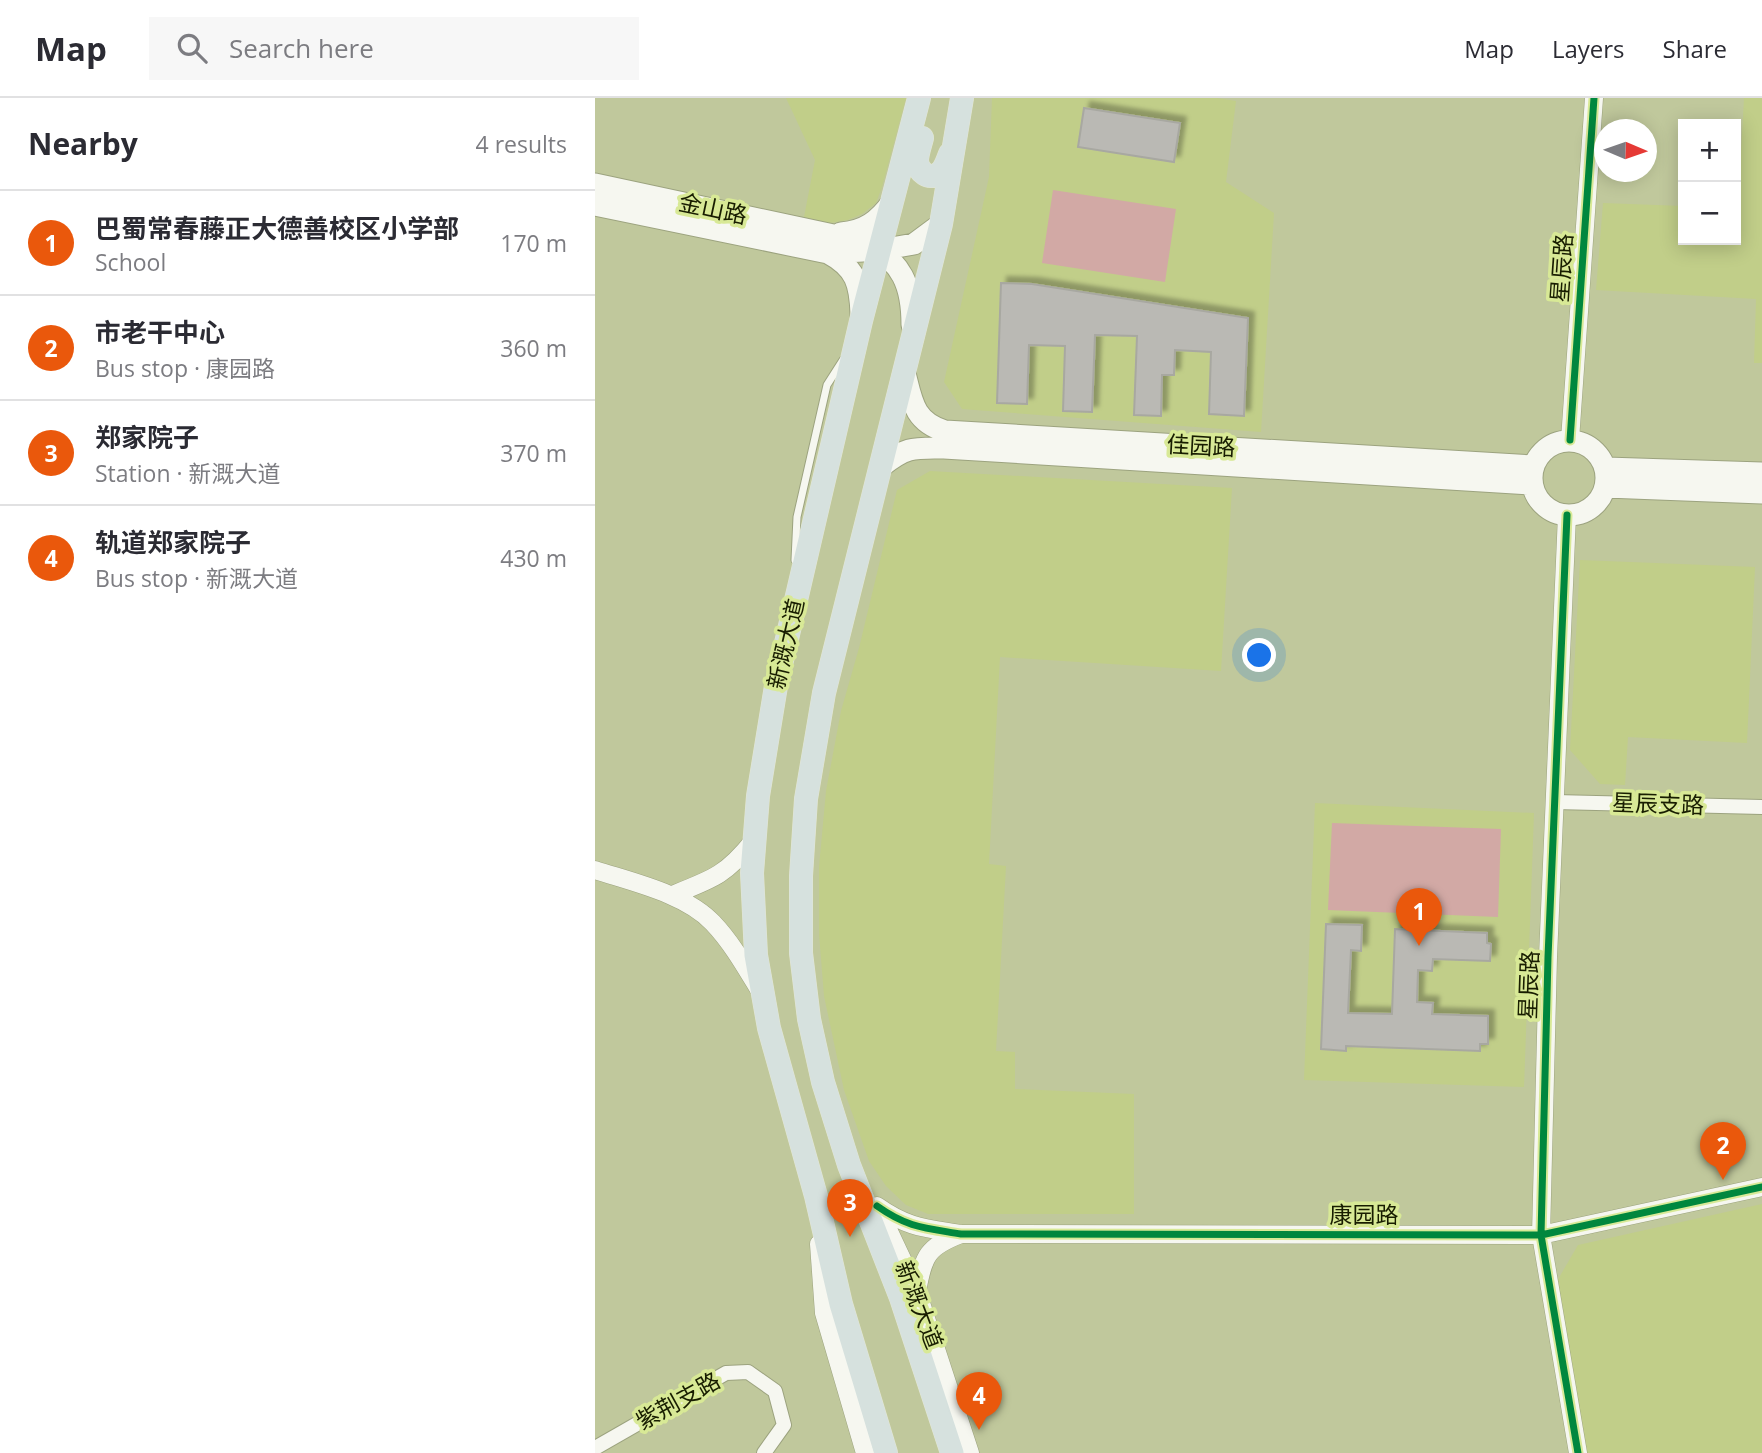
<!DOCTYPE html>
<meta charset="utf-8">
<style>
body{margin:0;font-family:"Open Sans","Noto Sans SC",sans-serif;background:#f7f7f7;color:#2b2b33}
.controls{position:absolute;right:21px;top:21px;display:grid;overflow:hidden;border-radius:0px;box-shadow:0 4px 18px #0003}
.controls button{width:63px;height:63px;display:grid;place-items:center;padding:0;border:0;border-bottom:2px solid #e1e1e2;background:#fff;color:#2b2b33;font:35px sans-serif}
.compass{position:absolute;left:999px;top:21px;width:63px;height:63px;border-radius:50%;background:#fff;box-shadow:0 4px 18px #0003;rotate:92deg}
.you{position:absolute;left:665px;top:558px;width:24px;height:24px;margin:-18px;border:5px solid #fff;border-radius:50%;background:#1a73e8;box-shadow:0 0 0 10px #1a73e833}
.badge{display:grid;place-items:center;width:46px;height:46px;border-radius:50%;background:#ea580c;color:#fff;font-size:23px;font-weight:700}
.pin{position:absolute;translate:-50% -58px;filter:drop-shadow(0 2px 4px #0008)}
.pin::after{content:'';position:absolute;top:37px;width:24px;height:21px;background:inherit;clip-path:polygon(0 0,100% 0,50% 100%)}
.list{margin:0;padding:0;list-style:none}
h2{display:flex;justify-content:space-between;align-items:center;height:91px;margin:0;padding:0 28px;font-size:30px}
h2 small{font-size:23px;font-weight:400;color:#7c7c81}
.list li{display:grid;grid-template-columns:46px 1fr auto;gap:21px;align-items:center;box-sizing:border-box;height:105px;padding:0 28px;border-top:2px solid #e1e1e2}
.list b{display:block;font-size:26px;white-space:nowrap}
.list p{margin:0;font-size:23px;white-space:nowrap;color:#7c7c81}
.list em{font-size:23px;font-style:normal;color:#7c7c81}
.icon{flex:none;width:38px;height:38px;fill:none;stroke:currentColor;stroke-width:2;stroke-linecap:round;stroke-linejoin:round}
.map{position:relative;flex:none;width:1167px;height:1355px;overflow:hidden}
header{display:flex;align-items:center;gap:42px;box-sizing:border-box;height:98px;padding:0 35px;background:#fff;border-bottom:2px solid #e1e1e2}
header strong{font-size:33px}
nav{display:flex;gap:38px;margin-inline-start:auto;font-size:24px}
.search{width:490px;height:63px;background:#f7f7f7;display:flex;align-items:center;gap:18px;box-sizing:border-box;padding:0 24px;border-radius:0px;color:#7c7c81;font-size:26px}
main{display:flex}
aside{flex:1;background:#fff}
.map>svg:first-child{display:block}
</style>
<header>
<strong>Map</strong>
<div class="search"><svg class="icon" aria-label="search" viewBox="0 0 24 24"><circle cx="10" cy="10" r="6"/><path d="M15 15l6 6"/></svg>Search here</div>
<nav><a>Map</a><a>Layers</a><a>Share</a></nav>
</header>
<main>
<aside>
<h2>Nearby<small>4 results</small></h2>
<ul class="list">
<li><span class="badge">1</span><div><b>巴蜀常春藤正大德善校区小学部</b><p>School</p></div><em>170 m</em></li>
<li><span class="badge">2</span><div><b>市老干中心</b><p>Bus stop · 康园路</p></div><em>360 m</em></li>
<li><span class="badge">3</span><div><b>郑家院子</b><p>Station · 新溉大道</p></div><em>370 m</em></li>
<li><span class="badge">4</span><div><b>轨道郑家院子</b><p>Bus stop · 新溉大道</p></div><em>430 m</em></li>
</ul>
</aside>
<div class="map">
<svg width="1167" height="1355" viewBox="0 0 1167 1355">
<defs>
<filter id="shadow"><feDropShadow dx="6" dy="-6" stdDeviation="2" flood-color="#0004"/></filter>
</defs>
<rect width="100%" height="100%" fill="#c0c89c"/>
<path fill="#c1ce89" d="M 191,0 L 311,0 L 287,89 L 281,105 L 267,116 L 253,122 L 235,125 L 209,119 L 220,62 Z
M 397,0 L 622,0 L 641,3 L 631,84 L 679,115 L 666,334 L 367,311 L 349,284 L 394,79 Z
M 1149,0 L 1167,0 L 1167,265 L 1159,265 L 1161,201 L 1001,192 L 1008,105 L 1088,108 L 1088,142 L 1141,142 L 1141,111 L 1143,110 Z
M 335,373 L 637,390 L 626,573 L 405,559 L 394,766 L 411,768 L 401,953 L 420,954 L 420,991 L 539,996 L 539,1116 L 333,1116 L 311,1107 L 291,1088 L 274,1063 L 249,992 L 229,898 L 224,836 L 224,769 L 231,693 L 246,613 L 264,550 L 302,392 Z
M 985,462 L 1160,469 L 1152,645 L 1033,639 L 1030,687 L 1005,686 L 975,652 Z
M 720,705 L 939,715 L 929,989 L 709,982 Z
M 1167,1106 L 1167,1355 L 991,1355 L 962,1183 L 983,1147 Z"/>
<path fill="#d2a9a5" d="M 458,92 L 581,111 L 570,184 L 447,165 Z
M 737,725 L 906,731 L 903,819 L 733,812 Z"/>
<path fill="#bab9b4" stroke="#a8a8a1" stroke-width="2" filter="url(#shadow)" d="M 489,10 L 585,25 L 579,64 L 483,49 Z
M 406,185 L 437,186 L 653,220 L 649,318 L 614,316 L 616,254 L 580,252 L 579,277 L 567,277 L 566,318 L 539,317 L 542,238 L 500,237 L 497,314 L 468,313 L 470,248 L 434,247 L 432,306 L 402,305 Z
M 731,826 L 767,827 L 766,853 L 756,852 L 753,915 L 797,916 L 800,831 L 892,835 L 892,845 L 896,846 L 895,863 L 838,861 L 837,873 L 823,872 L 822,904 L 838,905 L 837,916 L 893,918 L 893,946 L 885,946 L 885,953 L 751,948 L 751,953 L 726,951 Z"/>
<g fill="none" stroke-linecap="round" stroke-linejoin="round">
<defs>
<path id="service" d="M 200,462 L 202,419 L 232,287 L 248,262"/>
<path id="minor" d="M 960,704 L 1167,709
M 0,1350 L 131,1275 L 153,1274 L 180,1293 L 189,1327 L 169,1355"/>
<path id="tertiary" d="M 975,342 L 999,0
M 972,417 L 953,859 L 946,1137 L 983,1355
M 0,772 C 37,784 91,796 118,825 C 137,845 151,870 165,893
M 77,797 C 118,781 131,777 159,742
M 282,1108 C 313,1130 330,1130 366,1136 L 946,1137 L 1167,1089
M 283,1110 L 322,1193 L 375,1355
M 224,1146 L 229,1215 L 270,1355
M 322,1193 C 329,1157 332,1149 366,1136"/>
<path id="secondary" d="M 0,86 L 271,144 C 307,164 317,187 317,227
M 0,107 L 233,155 L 285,152 L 319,146 L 346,126
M 246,135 C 270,133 283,123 297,104
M 233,155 C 261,170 265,186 266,216
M 310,275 C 317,303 319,324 350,333 L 938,368
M937 380a37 37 0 1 1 74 0a37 37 0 1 1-74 0Z
M 287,368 C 312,348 319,350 349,350 L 936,386
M 1011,370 L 1167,375
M 1011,389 L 1167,395"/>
<path id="primary" d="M 327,40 C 325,48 322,56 322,63 C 323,74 334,82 343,76 C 350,72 352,63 355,56
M 291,1355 L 246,1206 L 221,1098 L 174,930 L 161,857 L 157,775 L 163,698 L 181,588 L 266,223 L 324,0
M 357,1355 L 306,1200 L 254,1067 L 228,984 L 214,921 L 206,855 L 206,778 L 211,701 L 229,595 L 346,126 L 367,0"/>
</defs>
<use href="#service" stroke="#9ca37f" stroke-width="9"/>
<use href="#minor" stroke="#9ca37f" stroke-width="16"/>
<use href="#tertiary" stroke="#9ca37f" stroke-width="19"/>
<use href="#secondary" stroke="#9ca37f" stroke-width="23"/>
<use href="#primary" stroke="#e3e6d2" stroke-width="24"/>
<use href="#service" stroke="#f6f7f0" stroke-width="7"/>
<use href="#minor" stroke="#f6f7f0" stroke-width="14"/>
<use href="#tertiary" stroke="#f6f7f0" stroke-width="18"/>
<use href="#secondary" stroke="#f6f7f0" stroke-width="21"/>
<use href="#primary" stroke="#d6e1de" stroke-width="23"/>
<defs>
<path id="cycleway" d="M 975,342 L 999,0
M 972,417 L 953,859 L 946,1137 L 983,1355
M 282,1108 C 313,1130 330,1130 366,1136 L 946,1137 L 1167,1089"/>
</defs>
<use href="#cycleway" stroke="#d8e996" stroke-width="11"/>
<use href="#cycleway" stroke="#00873e" stroke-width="7"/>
</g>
<g text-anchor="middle" stroke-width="7" stroke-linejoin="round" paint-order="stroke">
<g font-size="23" fill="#181d00" stroke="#d8e996">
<text transform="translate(118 111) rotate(12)" y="8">金山路</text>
<text transform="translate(967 170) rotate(-86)" y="8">星辰路</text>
<text transform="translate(606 348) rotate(3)" y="8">佳园路</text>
<text transform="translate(191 546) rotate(-77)" y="8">新溉大道</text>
<text transform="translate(1063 706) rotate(2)" y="8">星辰支路</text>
<text transform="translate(934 887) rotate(-88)" y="8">星辰路</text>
<text x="769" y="1125">康园路</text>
<text transform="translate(324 1207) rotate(69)" y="8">新溉大道</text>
<text transform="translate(83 1303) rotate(-29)" y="8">紫荆支路</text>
</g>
</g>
</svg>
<div class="controls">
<button>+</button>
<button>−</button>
</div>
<svg class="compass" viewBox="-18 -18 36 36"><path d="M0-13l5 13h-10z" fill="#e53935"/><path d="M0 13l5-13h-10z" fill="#7c7c81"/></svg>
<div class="you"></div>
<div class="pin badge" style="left:824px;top:848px">1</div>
<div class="pin badge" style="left:1128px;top:1082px">2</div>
<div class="pin badge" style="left:255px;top:1139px">3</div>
<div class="pin badge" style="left:384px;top:1332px">4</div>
</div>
</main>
